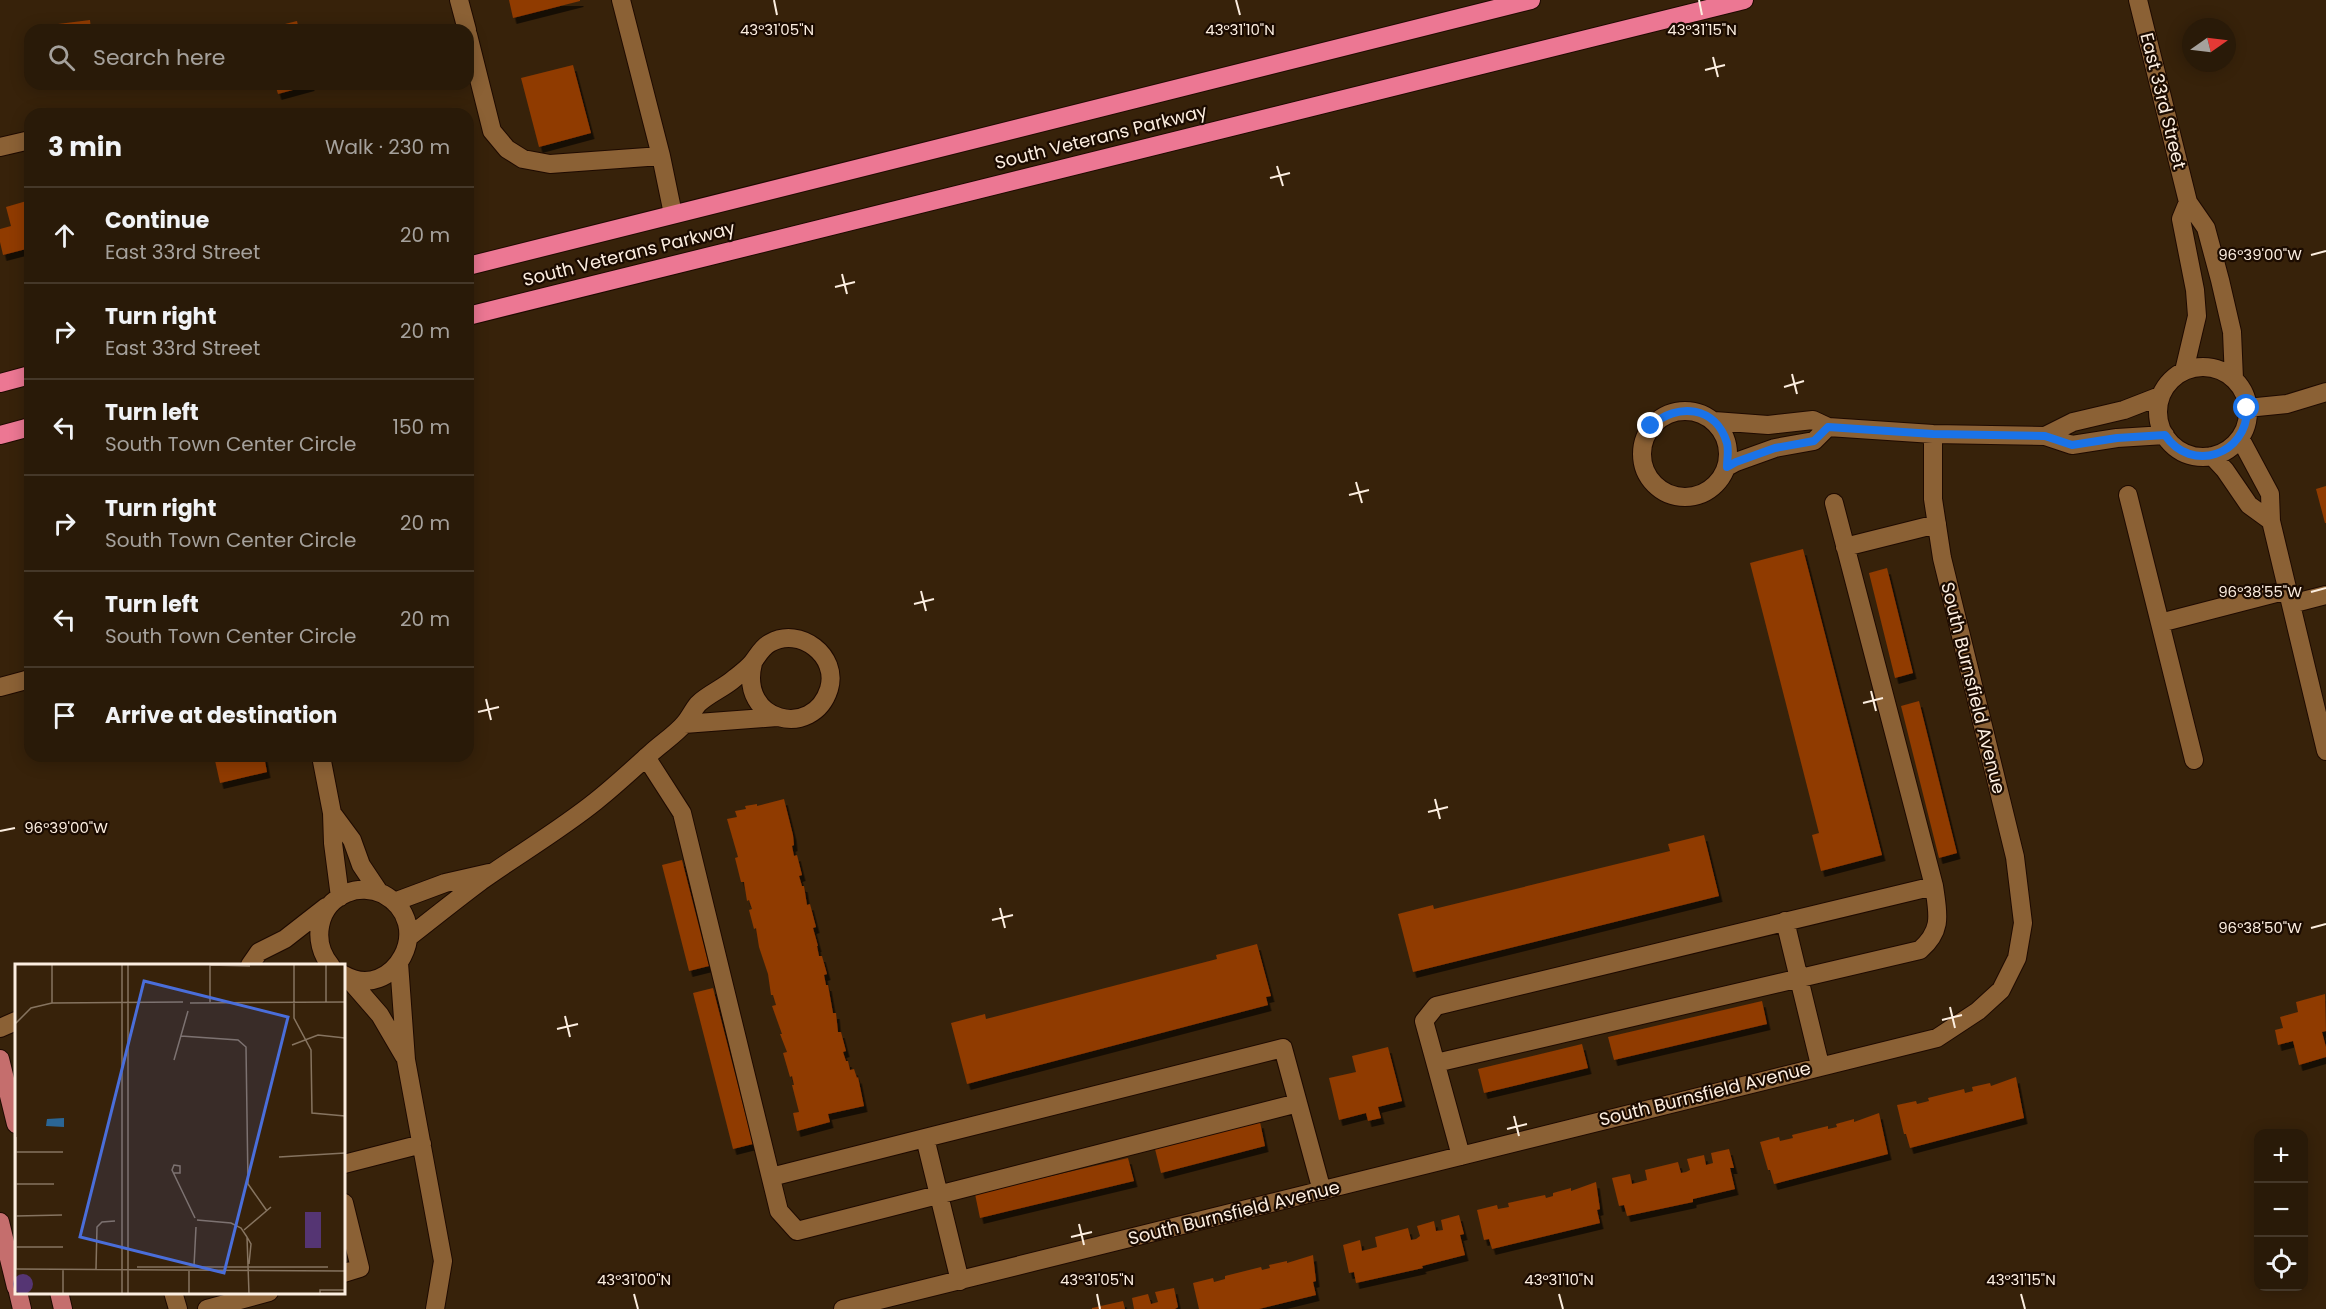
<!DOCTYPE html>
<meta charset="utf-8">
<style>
body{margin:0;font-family:Poppins,sans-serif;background:#352716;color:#f1f3f6}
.controls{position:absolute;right:18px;bottom:18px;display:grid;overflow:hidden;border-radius:12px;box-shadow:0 3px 15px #0003}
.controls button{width:54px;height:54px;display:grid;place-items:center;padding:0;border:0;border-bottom:2px solid #453829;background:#291a08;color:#f1f3f6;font:30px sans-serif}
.compass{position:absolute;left:2182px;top:18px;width:54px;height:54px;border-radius:50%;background:#291a08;box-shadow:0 3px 15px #0003;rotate:76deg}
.stop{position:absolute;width:18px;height:18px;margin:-14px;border:4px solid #1a73e8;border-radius:50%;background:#fff}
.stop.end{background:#1a73e8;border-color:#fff;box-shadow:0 2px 6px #0008}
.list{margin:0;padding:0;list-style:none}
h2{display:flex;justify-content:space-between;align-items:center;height:78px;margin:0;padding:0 24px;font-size:26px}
h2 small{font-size:20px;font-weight:400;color:#a5a19c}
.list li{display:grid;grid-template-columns:39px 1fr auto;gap:18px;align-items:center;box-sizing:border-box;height:96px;padding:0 24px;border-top:2px solid #453829}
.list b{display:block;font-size:22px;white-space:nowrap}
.list p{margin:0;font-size:20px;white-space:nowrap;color:#a5a19c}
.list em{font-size:20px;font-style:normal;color:#a5a19c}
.icon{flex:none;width:33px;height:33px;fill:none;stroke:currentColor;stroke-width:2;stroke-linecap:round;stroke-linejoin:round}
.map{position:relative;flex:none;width:2326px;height:1309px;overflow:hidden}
.search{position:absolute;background:#291a08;box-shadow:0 3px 15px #0003;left:24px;top:24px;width:450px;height:66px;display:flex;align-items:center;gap:15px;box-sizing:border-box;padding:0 21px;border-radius:18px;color:#a5a19c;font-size:22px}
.panel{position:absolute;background:#291a08;box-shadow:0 3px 15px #0003;left:24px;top:108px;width:450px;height:654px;border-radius:18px}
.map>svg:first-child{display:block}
</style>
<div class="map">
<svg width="2326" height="1309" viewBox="0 0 2326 1309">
<defs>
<filter id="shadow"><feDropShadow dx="3.5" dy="6" stdDeviation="0" flood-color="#0009"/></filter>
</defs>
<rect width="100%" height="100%" fill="#37220a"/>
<path fill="#903a00" filter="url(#shadow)" d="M 509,0 L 580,0 L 580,1 L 513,18 Z
M 90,20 L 91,30 L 51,30 L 50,25 Z
M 297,21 L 299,30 L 265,30 L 265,29 Z
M 573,65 L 591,133 L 539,147 L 521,78 Z
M 275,84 L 311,84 L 311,85 L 278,94 Z
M 30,200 L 30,248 L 3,255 L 0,242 L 0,229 L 11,226 L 6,207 Z
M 2326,486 L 2326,523 L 2325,523 L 2316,489 Z
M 1803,549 L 1882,855 L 1821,871 L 1812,835 L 1819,833 L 1750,563 Z
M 1887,568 L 1913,673 L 1895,678 L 1869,573 Z
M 1919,701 L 1957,853 L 1939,858 L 1901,706 Z
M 214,756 L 264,756 L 267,772 L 220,783 Z
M 784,799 L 793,835 L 794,845 L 792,846 L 794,856 L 797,855 L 802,875 L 799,876 L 802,886 L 804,886 L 807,905 L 810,904 L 816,927 L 813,928 L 818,946 L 817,946 L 819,956 L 822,956 L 827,974 L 824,975 L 826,985 L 828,985 L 833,1013 L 836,1013 L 838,1032 L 841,1032 L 846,1051 L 843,1052 L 846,1061 L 848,1061 L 850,1070 L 854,1069 L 857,1078 L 858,1077 L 864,1106 L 828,1114 L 830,1122 L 797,1131 L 793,1113 L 799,1112 L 792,1085 L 794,1085 L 792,1076 L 790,1077 L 783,1053 L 787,1052 L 780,1034 L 782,1034 L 772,1006 L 776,1005 L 773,995 L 771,995 L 768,974 L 759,947 L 756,928 L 754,929 L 749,910 L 752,909 L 749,900 L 747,901 L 744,882 L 741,882 L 735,858 L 738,857 L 727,819 L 737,817 L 735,811 L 746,809 L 745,806 L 757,804 L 757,806 Z
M 1704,835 L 1719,896 L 1413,972 L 1398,914 L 1433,905 L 1434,909 L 1670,851 L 1668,844 Z
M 682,860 L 709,966 L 689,971 L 662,865 Z
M 1257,944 L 1271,996 L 1266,997 L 1268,1005 L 967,1084 L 951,1023 L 985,1014 L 986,1019 L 1217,959 L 1216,955 Z
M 713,988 L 753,1144 L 733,1149 L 693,993 Z
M 2325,994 L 2326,1031 L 2322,1032 L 2326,1047 L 2326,1057 L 2299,1065 L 2293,1041 L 2278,1045 L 2275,1030 L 2283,1028 L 2280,1017 L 2298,1012 L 2296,1002 Z
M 1762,1001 L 1767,1024 L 1614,1060 L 1608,1037 Z
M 1582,1044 L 1588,1068 L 1484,1093 L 1478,1069 Z
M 1388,1047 L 1402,1101 L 1378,1107 L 1381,1118 L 1368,1121 L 1366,1113 L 1339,1120 L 1329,1078 L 1356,1072 L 1352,1056 Z
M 2016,1077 L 2024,1118 L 1910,1148 L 1906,1134 L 1904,1134 L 1897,1105 L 1916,1101 L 1917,1104 L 1929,1101 L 1928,1098 L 1964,1089 L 1965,1093 L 1973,1091 L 1972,1087 L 1990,1083 L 1991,1086 Z
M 1879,1113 L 1888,1154 L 1774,1184 L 1770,1170 L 1768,1170 L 1760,1142 L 1779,1137 L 1780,1141 L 1793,1138 L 1792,1135 L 1828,1126 L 1828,1129 L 1837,1127 L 1836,1124 L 1854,1119 L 1854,1122 Z
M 1260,1122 L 1265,1146 L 1161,1173 L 1155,1149 Z
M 1729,1149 L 1734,1168 L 1730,1168 L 1735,1189 L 1693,1199 L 1693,1202 L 1627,1216 L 1624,1205 L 1619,1206 L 1612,1178 L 1630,1174 L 1632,1184 L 1647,1180 L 1645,1170 L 1678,1162 L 1681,1173 L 1686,1172 L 1690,1170 L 1687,1159 L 1704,1155 L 1706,1165 L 1713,1163 L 1711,1153 Z
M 1128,1158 L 1134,1181 L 980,1218 L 975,1194 Z
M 1596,1182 L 1600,1209 L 1597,1210 L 1600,1223 L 1492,1249 L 1489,1239 L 1484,1240 L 1477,1210 L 1497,1205 L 1498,1209 L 1509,1207 L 1508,1203 L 1545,1195 L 1546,1198 L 1553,1196 L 1553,1193 L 1571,1188 L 1571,1191 Z
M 1459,1215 L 1464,1234 L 1460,1235 L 1465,1255 L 1422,1266 L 1423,1268 L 1356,1283 L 1354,1272 L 1349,1273 L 1343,1245 L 1360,1240 L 1362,1251 L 1377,1247 L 1375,1237 L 1408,1228 L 1411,1240 L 1416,1239 L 1420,1236 L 1417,1226 L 1434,1221 L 1436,1231 L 1443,1230 L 1441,1220 Z
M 1313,1255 L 1316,1281 L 1313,1282 L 1316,1295 L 1259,1309 L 1199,1309 L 1193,1283 L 1213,1278 L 1214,1282 L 1225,1279 L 1225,1276 L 1261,1267 L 1262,1270 L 1270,1268 L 1269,1265 L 1287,1261 L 1287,1263 Z
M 1174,1288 L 1178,1307 L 1175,1309 L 1134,1309 L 1132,1298 L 1148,1294 L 1151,1304 L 1158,1302 L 1155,1292 Z
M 1123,1301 L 1125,1309 L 1092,1309 L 1092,1308 Z"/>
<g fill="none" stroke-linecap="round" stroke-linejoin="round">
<defs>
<path id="minor" d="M 459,0 L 467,30
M 621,0 L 661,156 L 673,214
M 2138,0 L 2188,202 L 2206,228 L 2220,280 L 2232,332 L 2234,379
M 468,35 L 492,131 L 507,149 L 523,159 L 550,164 L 661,156
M 0,147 L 30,140
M2158 412a45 45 0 1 1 90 0a45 45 0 1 1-90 0Z
M 2184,371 L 2197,316 L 2195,290 L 2181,219 L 2188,202
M 2247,408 L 2287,404 L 2326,392
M1642 454a43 43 0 1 1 86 0a43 43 0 1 1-86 0Z
M 1714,421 L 1768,425 L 1813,420 L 1828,427 L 1933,434 L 2045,436 L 2072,445 L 2117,438 L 2165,435
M 2045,436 L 2073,422 L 2124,410 L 2160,396
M 2240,438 L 2270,494 L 2271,521 L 2326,751
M 2212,456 L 2225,470 L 2249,505 L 2271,521
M 1727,467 L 1736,462 L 1775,448 L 1814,441 L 1828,427
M 2128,495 L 2160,623 L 2288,590
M 1845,547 L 1937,524
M 2291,604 L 2326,595
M 2160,623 L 2194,760
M 0,687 L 30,679
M 684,724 L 777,717
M 321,756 L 332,813 L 333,843 L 340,897
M 646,757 L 682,813 L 779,1211 L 797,1231 L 1298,1103
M 332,813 L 352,840 L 361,865 L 379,892
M 394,902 L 445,883 L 489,873
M 1785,921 L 1820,1065
M 409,937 C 433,918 457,899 481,881 C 519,854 560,830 596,801 C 615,786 633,769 651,753 C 662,743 676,734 685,723 C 690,717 693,710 698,704 C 708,694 724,688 735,678 C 741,673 747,669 752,663 C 758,656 761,648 770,643 C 800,626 839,656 829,689 C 813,740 738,722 753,663
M 399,963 L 406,1060 L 443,1261 L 435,1309
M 250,965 L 259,952 L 285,939 L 326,907
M 331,966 C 311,942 317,905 347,893 C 358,888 372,889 383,894 C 438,924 393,1003 344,975
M 347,977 L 380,1015 L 404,1056
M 0,1028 L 16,1021
M 1436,1063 L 1920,950 C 1943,930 1938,914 1934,886
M 1461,1156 L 1424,1021 L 1436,1006 L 1934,886 L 1834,503
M 344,1164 L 422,1144
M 771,1177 L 925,1138
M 344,1203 L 360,1268 L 344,1273
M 960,1281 L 925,1138 L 1283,1048 L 1322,1191
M 173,1292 L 178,1309
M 207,1309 L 269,1292
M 843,1309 L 1937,1038 L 1978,1011 L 2001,990 L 2017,958 L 2023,923 L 2015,857 L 1942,558 L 1933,499 L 1933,434"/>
<path id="major" d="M 0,1059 L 16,1124
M 0,1222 L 16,1287
M 18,1292 L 22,1309
M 59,1292 L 63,1309"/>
<path id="highway" d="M 468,266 L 1531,0
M 468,316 L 1744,0
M 0,383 L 30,375
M 0,435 L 30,427"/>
</defs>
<use href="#minor" stroke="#1e0a00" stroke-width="20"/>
<use href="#major" stroke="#1e0a00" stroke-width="20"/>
<use href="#highway" stroke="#1e0a00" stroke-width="20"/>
<use href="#minor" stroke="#8b6135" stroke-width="18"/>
<use href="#major" stroke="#c56e6d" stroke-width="18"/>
<use href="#highway" stroke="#ec7793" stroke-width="18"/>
</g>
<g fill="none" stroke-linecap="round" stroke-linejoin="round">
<path stroke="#1a73e8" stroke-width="8" d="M 1651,426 C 1677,402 1716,406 1727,443 C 1729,451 1727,459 1727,467 L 1736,462 L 1775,448 L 1814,441 L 1828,427 L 1933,434 L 2045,436 L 2072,445 L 2117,438 L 2165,435 C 2191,474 2248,455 2247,408"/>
</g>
<path fill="none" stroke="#fceee0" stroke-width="2" d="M 774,0 L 777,15M 1236,0 L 1240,15M 1699,0 L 1702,15M 1713,57 L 1718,77M 1705,70 L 1725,65M 1277,166 L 1283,186M 1270,178 L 1290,173M 2311,255 L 2326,251M 842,274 L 847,294M 835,287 L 855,282M 1792,374 L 1797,394M 1784,387 L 1804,381M 1356,482 L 1362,503M 1349,495 L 1369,490M 921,591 L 926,611M 2311,592 L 2326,588M 914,604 L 934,599M 1871,691 L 1876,711M 486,699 L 491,720M 1863,703 L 1883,698M 478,712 L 499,707M 1435,799 L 1440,819M 1428,812 L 1448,807M 0,831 L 15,828M 1000,908 L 1005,928M 992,920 L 1013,915M 2311,928 L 2326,924M 1950,1007 L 1955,1028M 565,1016 L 570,1037M 1942,1020 L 1962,1015M 557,1029 L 578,1024M 1514,1116 L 1519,1136M 1507,1129 L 1527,1124M 1079,1224 L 1084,1245M 1071,1237 L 1092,1232M 634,1294 L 638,1309M 1097,1294 L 1100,1309M 1559,1294 L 1563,1309M 2021,1294 L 2025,1309"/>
<g text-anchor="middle" stroke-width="4.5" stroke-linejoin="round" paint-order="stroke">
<g font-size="18" fill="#fceee0" stroke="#1b0b00">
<text transform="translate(2163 101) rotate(76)" y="6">East 33rd Street</text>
<text transform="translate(1101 137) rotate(-14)" y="6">South Veterans Parkway</text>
<text transform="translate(629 254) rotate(-14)" y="6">South Veterans Parkway</text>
<text transform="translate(1973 688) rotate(76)" y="6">South Burnsfield Avenue</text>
<text transform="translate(1705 1094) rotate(-14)" y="6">South Burnsfield Avenue</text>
<text transform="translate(1234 1213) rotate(-14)" y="6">South Burnsfield Avenue</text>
</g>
</g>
<g transform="translate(15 964)">
<rect width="330" height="330" fill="#37220a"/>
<path d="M 290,248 L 306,248 L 306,284 L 290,284 ZM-2 320a10 10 0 1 1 20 0a10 10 0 1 1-20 0Z" fill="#553573"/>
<path d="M 49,154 L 49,163 L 31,162 L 32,155 Z" fill="#2b6695"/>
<path fill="none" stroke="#867460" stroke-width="1.5" d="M 37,0 L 37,39M 107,0 L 107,330M 113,0 L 113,330M 195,0 L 195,38M 279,0 L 279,54 L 296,86 L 297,149 L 330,152M 195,1 L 235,2M 311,38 L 311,0M 175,39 L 330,38M 0,60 L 16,44 L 37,39 L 168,38M 166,72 L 223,76 L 231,83 L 233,220 L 252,247M 277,81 L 303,71 L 330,74M 159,96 L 173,47M 1,173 L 1,305M 0,188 L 48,188M 264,193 L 330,189M 159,209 L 165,209 L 165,202 L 159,201 L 157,206 L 180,254M 1,220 L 39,220M 1,252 L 47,251M 182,256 L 216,259 L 226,264 L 232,273M 229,266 L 256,243M 1,283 L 48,283M 179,302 L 181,263M 122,303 L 313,303M 0,305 L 330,307M 48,305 L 48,330M 81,305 L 82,263 L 87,258 L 100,257M 174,330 L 174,307M 234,330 L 232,273 L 236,280 L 234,300M 305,330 L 305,326 L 330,326"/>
<path fill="#4a6eda" fill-opacity="0.15" stroke="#4a6eda" stroke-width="3" d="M 129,17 L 273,53 L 209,309 L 65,273 Z"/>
<rect width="330" height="330" fill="none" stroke="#fceee0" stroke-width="3"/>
</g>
<g font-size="15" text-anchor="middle" fill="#fceee0" stroke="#1b0b00" stroke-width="4.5" stroke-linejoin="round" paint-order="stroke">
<text x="777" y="35">43°31'05"N</text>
<text x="1240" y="35">43°31'10"N</text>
<text x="1702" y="35">43°31'15"N</text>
<text x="2260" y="260">96°39'00"W</text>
<text x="2260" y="597">96°38'55"W</text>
<text x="66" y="833">96°39'00"W</text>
<text x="2260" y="933">96°38'50"W</text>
<text x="634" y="1285">43°31'00"N</text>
<text x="1097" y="1285">43°31'05"N</text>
<text x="1559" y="1285">43°31'10"N</text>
<text x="2021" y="1285">43°31'15"N</text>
</g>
</svg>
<div class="controls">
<button>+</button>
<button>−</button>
<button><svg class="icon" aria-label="locate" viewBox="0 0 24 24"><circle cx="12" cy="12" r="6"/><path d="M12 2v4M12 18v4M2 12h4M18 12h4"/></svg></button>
</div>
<svg class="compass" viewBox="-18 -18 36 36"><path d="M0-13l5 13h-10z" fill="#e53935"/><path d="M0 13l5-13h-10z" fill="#a5a19c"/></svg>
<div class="stop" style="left:2247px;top:408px"></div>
<div class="stop end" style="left:1651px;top:426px"></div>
<div class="search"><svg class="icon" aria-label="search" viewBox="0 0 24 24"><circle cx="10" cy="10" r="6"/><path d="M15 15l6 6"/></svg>Search here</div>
<section class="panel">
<h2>3 min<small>Walk · 230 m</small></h2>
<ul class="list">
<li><svg class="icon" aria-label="ahead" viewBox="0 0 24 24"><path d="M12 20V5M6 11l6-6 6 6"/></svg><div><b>Continue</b><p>East 33rd Street</p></div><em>20 m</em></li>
<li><svg class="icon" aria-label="right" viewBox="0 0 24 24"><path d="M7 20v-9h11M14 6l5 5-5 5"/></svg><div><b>Turn right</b><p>East 33rd Street</p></div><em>20 m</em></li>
<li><svg class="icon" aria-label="left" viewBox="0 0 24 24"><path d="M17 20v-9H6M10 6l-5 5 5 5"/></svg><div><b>Turn left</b><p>South Town Center Circle</p></div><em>150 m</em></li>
<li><svg class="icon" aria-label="right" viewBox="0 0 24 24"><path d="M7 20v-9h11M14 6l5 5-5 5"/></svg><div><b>Turn right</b><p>South Town Center Circle</p></div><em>20 m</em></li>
<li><svg class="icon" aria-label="left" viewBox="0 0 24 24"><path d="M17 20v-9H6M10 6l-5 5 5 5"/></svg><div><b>Turn left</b><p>South Town Center Circle</p></div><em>20 m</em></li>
<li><svg class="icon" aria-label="arrive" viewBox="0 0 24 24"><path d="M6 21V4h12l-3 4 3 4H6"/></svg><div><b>Arrive at destination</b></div></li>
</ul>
</section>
</div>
